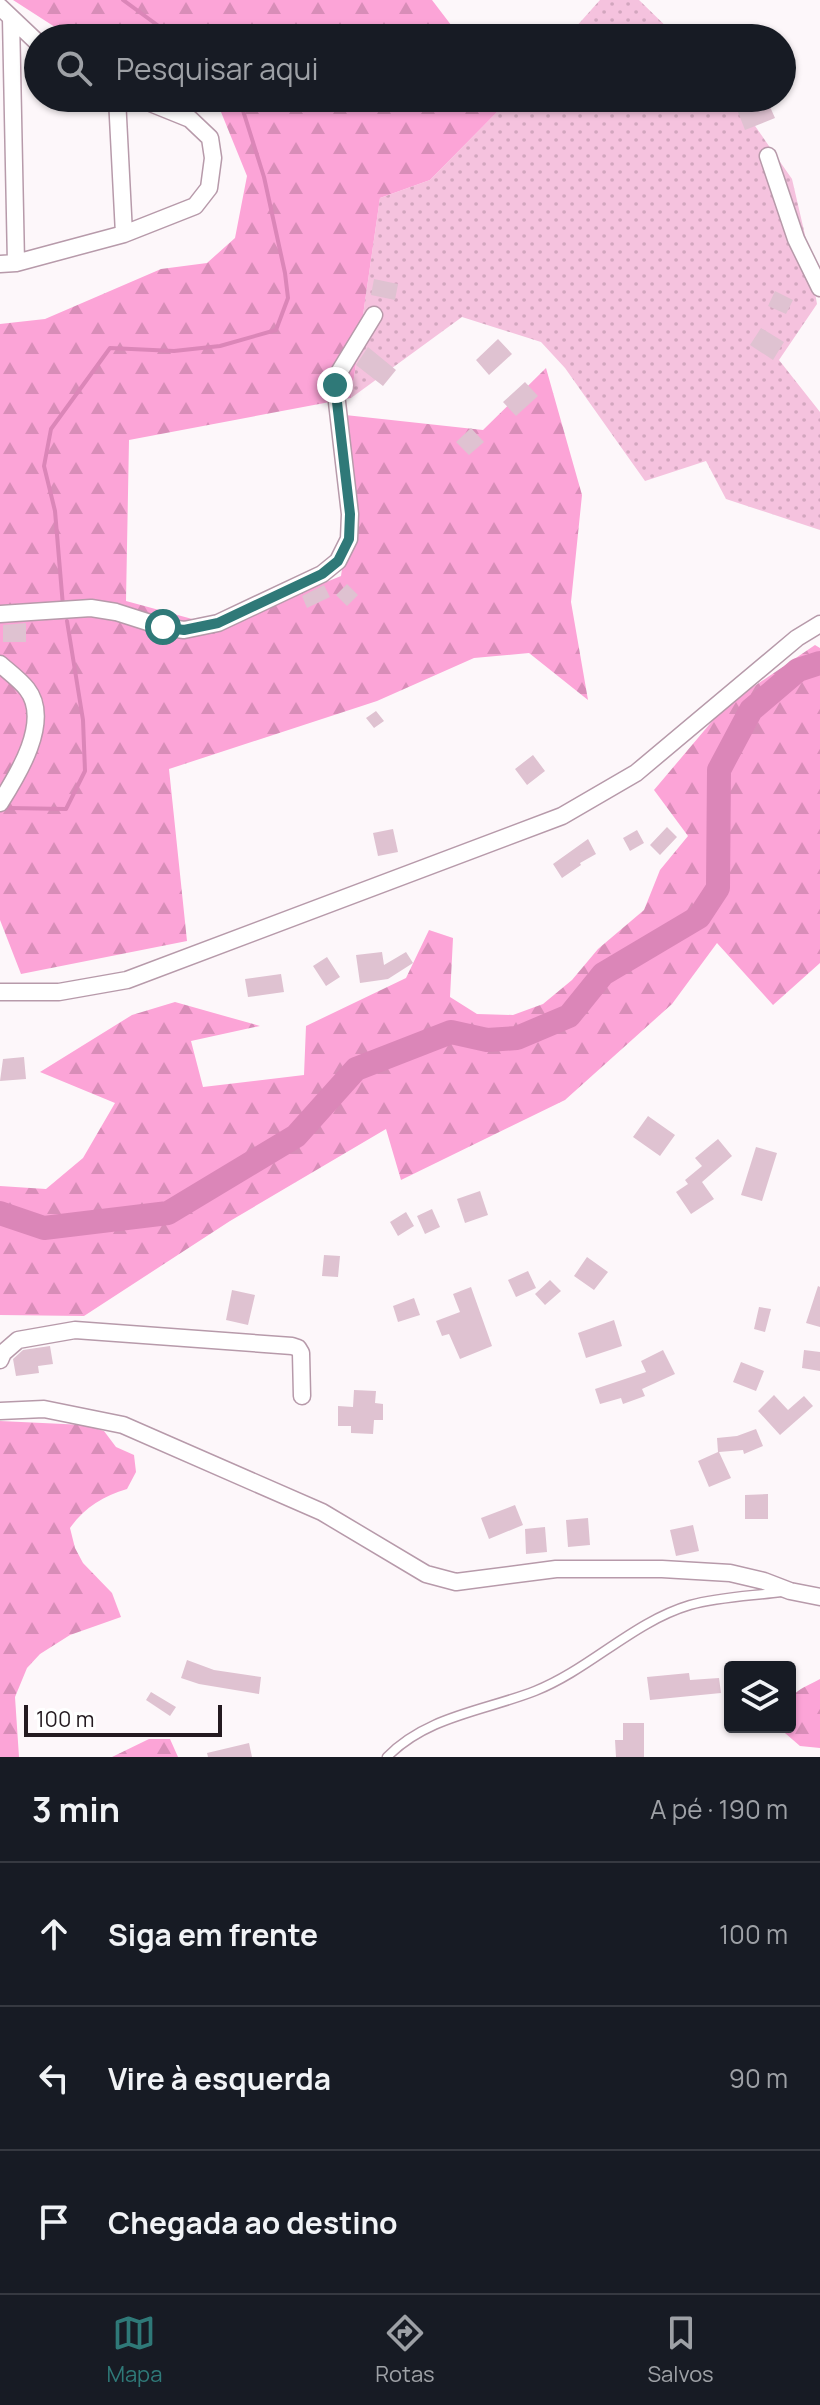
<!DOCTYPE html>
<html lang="pt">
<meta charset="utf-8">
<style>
body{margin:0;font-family:Manrope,sans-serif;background:#242831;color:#f1f3f6}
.controls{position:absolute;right:24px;bottom:24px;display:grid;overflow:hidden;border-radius:8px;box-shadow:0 2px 6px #0004}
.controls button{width:72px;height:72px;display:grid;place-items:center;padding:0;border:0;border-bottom:2px solid #363941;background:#171b24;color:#f1f3f6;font:40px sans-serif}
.scale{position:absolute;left:24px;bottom:20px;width:198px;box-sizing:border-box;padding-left:8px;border:4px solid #241a20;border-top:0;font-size:22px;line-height:28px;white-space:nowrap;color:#241a20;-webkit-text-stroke:6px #fff;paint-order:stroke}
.stop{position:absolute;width:24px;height:24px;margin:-18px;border:6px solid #2f7978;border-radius:50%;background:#fff}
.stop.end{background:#2f7978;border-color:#fff;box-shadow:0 2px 8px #0008}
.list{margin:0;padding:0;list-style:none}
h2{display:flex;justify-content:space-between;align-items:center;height:104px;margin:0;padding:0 32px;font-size:34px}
h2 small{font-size:26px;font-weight:400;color:#9ea1a6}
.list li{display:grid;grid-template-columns:52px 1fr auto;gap:24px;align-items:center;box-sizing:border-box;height:144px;padding:0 32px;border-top:2px solid #363941}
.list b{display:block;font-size:30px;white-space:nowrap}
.list em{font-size:26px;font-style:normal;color:#9ea1a6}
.icon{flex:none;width:44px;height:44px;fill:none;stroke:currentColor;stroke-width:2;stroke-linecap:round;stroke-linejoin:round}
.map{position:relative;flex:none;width:820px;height:1757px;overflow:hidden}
.search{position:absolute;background:#171b24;box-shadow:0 2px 6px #0004;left:24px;right:24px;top:24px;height:88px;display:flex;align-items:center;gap:20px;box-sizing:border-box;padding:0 28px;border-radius:44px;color:#9ea1a6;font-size:30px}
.sheet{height:536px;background:#171b24}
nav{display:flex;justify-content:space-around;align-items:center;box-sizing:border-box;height:112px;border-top:2px solid #363941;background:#171b24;font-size:22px;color:#9ea1a6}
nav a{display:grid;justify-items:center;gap:4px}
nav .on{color:#2f7978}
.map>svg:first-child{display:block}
</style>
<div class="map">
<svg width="820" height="1757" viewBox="0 0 820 1757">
<defs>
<pattern id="grass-dots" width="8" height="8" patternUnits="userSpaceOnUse" patternTransform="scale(2)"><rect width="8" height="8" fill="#f5c2de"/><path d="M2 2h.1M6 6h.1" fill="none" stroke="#d2a6be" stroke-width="1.8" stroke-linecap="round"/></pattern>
<pattern id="forest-firs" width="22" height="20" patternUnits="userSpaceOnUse" patternTransform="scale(2)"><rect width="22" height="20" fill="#fca4d7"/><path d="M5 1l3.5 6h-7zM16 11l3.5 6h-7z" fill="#d88db8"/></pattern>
</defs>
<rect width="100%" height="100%" fill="#fdf7fa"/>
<path fill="url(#grass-dots)" d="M 600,0 L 639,0 L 678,38 L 566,38 Z
M 511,98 L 732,98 L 753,123 L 792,179 L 805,235 L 817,304 L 779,360 L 820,412 L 820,530 L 726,499 L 706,461 L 645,481 L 565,368 L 541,342 L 462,317 L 351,398 L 380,198 L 430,180 Z"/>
<path fill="url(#forest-firs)" d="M 13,0 L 432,0 L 461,38 L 72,38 Z
M 186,98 L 511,98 L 430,180 L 380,198 L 351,398 L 129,440 L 126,601 L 218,626 L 341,576 L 348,529 L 336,473 L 336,414 L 483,430 L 546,368 L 582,495 L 571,602 L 588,700 L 529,653 L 474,658 L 377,701 L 169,769 L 187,941 L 21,974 L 0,920 L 0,324 L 45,319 L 161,269 L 207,263 L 235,238 L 247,176 L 221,112 Z
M 815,645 L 820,648 L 820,963 L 773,1005 L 717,943 L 672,1004 L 565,1100 L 401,1180 L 386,1129 L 230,1221 L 84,1316 L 0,1315 L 0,1186 L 46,1189 L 83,1158 L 115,1103 L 40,1072 L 132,1015 L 175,1002 L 260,1026 L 191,1041 L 203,1087 L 304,1075 L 306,1026 L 406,978 L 429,930 L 453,938 L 450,997 L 477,1014 L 513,1015 L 543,1004 L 572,980 L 598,949 L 644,910 L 660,870 L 688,836 L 654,790 L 725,706 Z
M 0,1421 L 85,1425 L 104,1431 L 116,1447 L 134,1455 L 136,1472 L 127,1489 C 103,1496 84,1508 70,1528 L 75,1548 L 83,1563 L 112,1593 L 121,1617 L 70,1635 L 40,1654 L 27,1668 L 15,1697 L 19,1757 L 0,1757 Z
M 820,1679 L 820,1748 L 800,1746 L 778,1727 L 790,1727 C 790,1692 789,1695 820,1679 Z
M 149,1739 L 170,1739 L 178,1757 L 112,1757 Z"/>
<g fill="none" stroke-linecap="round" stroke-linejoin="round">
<path stroke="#db86b8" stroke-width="4" d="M 123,0 L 175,38
M 63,606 L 55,511 L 44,466 L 51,429 L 110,348 L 174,351 L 220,346 L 276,330 L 288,298 L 285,273 L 264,177 L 239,98
M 9,808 L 66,809 L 85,771 L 83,720 L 67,621"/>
<path stroke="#db86b8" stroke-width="24" d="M 0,1213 L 44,1228 L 168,1213 L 296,1136 L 356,1069 L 451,1032 L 487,1040 L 517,1038 L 569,1016 L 603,974 L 699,917 L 718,888 L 719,770 L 751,710 L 798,670 L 820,663"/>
</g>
<path fill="#dfc2d1" d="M 767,100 L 775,118 L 745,130 L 738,112 Z
M 374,279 L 398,284 L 395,300 L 371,295 Z
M 775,291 L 793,300 L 786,314 L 768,306 Z
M 761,328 L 784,342 L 773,360 L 750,345 Z
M 498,339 L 512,354 L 489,375 L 476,360 Z
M 368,347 L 396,370 L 383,386 L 356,365 Z
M 525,382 L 538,396 L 516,416 L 503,402 Z
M 471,428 L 484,442 L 469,455 L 456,442 Z
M 347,584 L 358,595 L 347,606 L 336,595 Z
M 324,585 L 330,597 L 307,608 L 302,596 Z
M 26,623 L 26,642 L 3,642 L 3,625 Z
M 376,711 L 384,721 L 374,728 L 366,718 Z
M 533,755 L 545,771 L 527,785 L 515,769 Z
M 667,827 L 677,837 L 660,855 L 650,845 Z
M 393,829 L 398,852 L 378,856 L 373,833 Z
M 637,830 L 644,843 L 630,851 L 623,838 Z
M 588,839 L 596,854 L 580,863 L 581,865 L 562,878 L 553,864 Z
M 382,952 L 384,965 L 406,952 L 413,963 L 388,979 L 360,983 L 356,955 Z
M 327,957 L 340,977 L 326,986 L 313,966 Z
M 281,974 L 284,992 L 248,997 L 245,979 Z
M 24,1057 L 26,1079 L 0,1081 L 3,1059 Z
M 648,1116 L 675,1135 L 660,1156 L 633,1137 Z
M 718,1139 L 732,1156 L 702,1182 L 714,1199 L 691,1214 L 676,1192 L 688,1184 L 685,1180 L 702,1166 L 695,1158 Z
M 756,1147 L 777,1153 L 762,1201 L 741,1195 Z
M 480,1191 L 488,1215 L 465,1223 L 457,1199 Z
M 432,1209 L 440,1227 L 425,1234 L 417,1216 Z
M 406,1212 L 414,1226 L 398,1236 L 390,1222 Z
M 324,1255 L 340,1256 L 338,1277 L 322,1276 Z
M 587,1257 L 608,1272 L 594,1290 L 574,1276 Z
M 528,1271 L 536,1288 L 516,1297 L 508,1280 Z
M 550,1280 L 561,1291 L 545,1305 L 535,1294 Z
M 818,1286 L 820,1287 L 820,1327 L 806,1323 Z
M 471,1287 L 492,1346 L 460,1359 L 449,1334 L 442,1336 L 436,1321 L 460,1312 L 453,1294 Z
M 232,1290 L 255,1295 L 248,1325 L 226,1320 Z
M 414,1298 L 420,1315 L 398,1322 L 393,1306 Z
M 759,1307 L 771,1309 L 765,1332 L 754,1329 Z
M 614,1320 L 622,1346 L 586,1358 L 578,1333 Z
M 50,1346 L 53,1364 L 38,1366 L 39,1373 L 16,1376 L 13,1359 L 23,1350 Z
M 663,1350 L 675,1374 L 642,1389 L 645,1396 L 623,1404 L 621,1398 L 600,1404 L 595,1389 L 646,1372 L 641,1361 Z
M 804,1350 L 820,1352 L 820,1371 L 802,1368 Z
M 741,1362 L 764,1371 L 756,1391 L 733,1382 Z
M 354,1390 L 376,1391 L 375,1403 L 383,1404 L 383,1420 L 374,1420 L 373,1434 L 351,1433 L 351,1426 L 338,1426 L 338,1406 L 353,1407 Z
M 774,1395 L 788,1410 L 804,1396 L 813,1406 L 780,1435 L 758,1411 Z
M 756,1429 L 763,1446 L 744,1454 L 743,1450 L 719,1452 L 731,1478 L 709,1487 L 698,1461 L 718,1452 L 717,1438 L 737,1436 Z
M 768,1494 L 768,1519 L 745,1519 L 745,1495 Z
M 515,1505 L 523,1525 L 489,1539 L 481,1518 Z
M 588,1518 L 590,1545 L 568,1547 L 566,1520 Z
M 693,1525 L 699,1551 L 676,1556 L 670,1530 Z
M 545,1527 L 547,1552 L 526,1554 L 525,1529 Z
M 187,1660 L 214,1670 L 261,1677 L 259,1694 L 199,1684 L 181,1678 Z
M 689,1673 L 690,1680 L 719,1678 L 721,1693 L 650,1700 L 647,1677 Z
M 151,1692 L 176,1707 L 170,1716 L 146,1700 Z
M 623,1723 L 644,1723 L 644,1757 L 616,1757 L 615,1740 L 623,1740 Z
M 249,1743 L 252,1757 L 208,1757 L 207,1753 Z"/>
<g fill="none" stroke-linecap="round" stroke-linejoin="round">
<defs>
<path id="service" d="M 387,1757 C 427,1716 484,1711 535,1691 C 590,1669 633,1622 690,1605 C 719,1597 751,1596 781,1592"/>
<path id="minor" d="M 0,7 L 38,43
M 11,18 L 16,263
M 117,98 L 124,234
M 768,156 L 796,239 L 820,288
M 0,264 L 16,263 L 124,234 L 195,206 L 209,188 L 213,158 L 210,138 L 190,119 L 138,98
M 0,614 L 91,608 L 116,612 L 163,627 L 184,630 L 218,623 L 322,574 L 338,561 L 349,539 L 350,514 L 335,385 L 338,374 L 374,315
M 0,664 C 9,672 20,680 27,689 C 52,721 17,776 0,803
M 0,992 L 59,992 L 127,980 L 562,816 L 636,773 L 797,638 L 820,624
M 0,1360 L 3,1353 L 18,1340 L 75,1330 L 292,1346 L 298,1348 L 301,1353 L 302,1396
M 0,1411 L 44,1409 L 123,1425 L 322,1512 L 426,1574 L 456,1582 L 556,1569 L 662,1569 L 730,1573 L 764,1581 L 790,1591 L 820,1597"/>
</defs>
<use href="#service" stroke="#b79aaa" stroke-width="11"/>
<use href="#minor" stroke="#b79aaa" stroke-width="19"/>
<use href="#service" stroke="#fff" stroke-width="8"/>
<use href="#minor" stroke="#fff" stroke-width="16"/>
</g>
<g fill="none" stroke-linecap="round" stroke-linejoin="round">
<path stroke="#2f7978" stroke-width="10" d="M 163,627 L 184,630 L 218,623 L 322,574 L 338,561 L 349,539 L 350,514 L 335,385"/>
</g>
</svg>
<div class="controls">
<button><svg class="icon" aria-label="layers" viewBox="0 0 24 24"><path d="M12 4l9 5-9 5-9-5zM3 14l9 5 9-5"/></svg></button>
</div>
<div class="scale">100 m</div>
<div class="stop" style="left:163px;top:627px"></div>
<div class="stop end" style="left:335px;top:385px"></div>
<div class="search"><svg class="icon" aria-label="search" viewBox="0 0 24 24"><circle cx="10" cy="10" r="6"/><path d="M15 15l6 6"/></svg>Pesquisar aqui</div>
</div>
<section class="sheet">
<h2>3 min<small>A pé · 190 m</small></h2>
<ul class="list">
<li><svg class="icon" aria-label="ahead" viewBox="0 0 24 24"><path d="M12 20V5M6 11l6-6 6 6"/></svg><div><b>Siga em frente</b></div><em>100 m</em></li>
<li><svg class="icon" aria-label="left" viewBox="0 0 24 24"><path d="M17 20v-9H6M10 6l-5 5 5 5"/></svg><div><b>Vire à esquerda</b></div><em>90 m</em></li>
<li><svg class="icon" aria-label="arrive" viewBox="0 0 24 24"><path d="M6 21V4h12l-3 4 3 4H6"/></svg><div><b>Chegada ao destino</b></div></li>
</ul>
</section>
<nav>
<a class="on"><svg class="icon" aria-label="map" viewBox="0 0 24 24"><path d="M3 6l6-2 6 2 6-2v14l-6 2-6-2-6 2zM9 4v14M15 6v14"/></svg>Mapa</a>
<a><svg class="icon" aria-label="directions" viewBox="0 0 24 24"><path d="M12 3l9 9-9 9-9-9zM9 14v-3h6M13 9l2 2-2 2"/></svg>Rotas</a>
<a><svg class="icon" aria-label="saved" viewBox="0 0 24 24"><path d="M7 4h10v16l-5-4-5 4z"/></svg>Salvos</a>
</nav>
